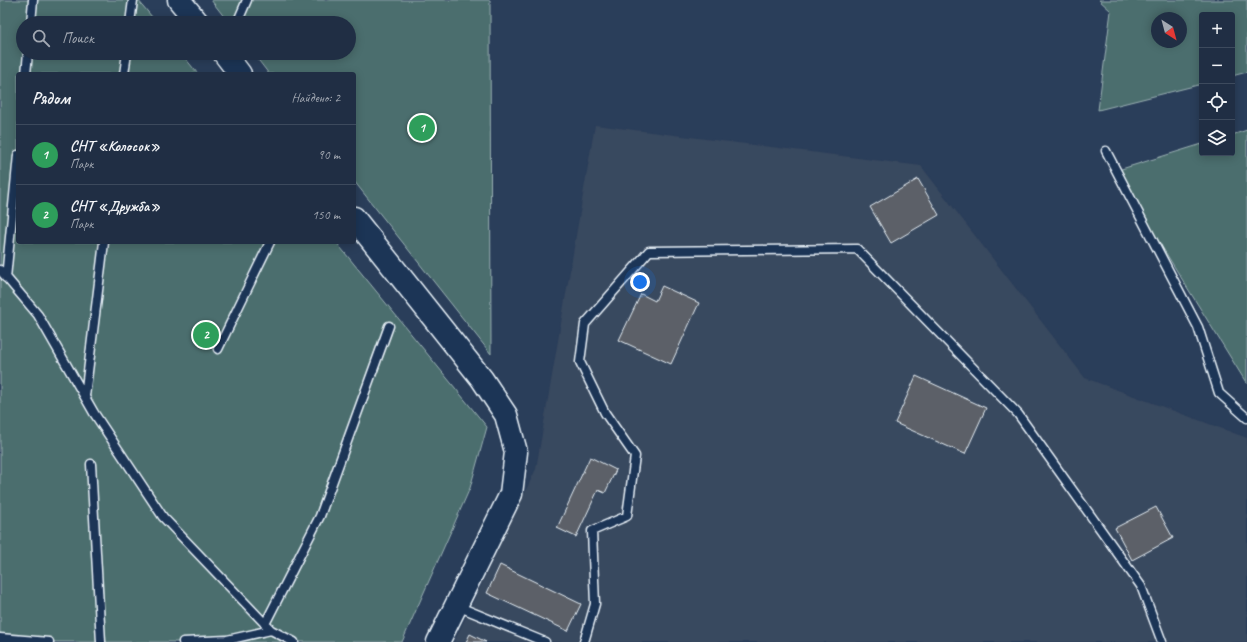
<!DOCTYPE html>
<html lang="ru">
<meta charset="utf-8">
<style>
body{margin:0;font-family:Caveat,sans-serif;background:#28364b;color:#f1f3f6}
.controls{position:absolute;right:12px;top:12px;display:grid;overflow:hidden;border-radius:4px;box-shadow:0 2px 10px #0003}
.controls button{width:36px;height:36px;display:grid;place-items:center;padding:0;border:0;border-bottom:1px solid #3d4a5d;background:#202e44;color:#f1f3f6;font:20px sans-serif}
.compass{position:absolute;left:1151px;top:12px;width:36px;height:36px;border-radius:50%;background:#202e44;box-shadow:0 2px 10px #0003;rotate:144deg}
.you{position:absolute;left:640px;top:282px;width:14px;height:14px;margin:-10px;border:3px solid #fff;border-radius:50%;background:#1a73e8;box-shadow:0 0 0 6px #1a73e833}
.badge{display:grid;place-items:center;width:26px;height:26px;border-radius:50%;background:#ff9aa2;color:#fff;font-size:13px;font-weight:700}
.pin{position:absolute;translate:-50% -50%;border:2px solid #fff;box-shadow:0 1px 4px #0006}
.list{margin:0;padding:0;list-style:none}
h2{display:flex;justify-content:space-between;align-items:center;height:52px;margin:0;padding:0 16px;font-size:17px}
h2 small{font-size:13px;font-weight:400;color:#a2a8b2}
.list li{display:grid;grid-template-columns:26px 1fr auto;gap:12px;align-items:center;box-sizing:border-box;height:60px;padding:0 16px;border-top:1px solid #3d4a5d}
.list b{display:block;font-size:15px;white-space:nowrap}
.list p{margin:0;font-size:13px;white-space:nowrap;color:#a2a8b2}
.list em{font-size:13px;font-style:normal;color:#a2a8b2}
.icon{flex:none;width:22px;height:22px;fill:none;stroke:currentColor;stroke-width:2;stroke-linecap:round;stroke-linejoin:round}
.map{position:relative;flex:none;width:1247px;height:642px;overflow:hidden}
.search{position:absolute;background:#202e44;box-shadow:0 2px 10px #0003;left:16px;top:16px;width:340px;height:44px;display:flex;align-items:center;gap:10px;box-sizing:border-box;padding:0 14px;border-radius:22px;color:#a2a8b2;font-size:15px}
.panel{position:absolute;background:#202e44;box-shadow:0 2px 10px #0003;left:16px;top:72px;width:340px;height:172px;border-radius:4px}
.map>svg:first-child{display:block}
</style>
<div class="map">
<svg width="1247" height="642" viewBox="0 0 1247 642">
<rect width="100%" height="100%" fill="#2a3e5a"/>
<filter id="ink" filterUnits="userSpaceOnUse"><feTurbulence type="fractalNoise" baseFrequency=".025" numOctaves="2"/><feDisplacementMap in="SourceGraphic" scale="8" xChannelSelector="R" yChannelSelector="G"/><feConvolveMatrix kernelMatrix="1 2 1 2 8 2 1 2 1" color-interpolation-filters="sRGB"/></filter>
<g filter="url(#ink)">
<path fill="#39485e" d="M 595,125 L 921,166 L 1085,378 L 1247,438 L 1247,642 L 454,642 L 536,469 Z"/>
<path fill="#4c6e6e" stroke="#9ab0b3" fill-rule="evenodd" d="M 0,0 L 138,0 L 157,23 L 23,23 L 23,53 L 181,53 L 198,74 L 18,74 L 18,242 L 336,242 L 487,427 L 470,488 L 402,642 L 0,642 Z
M 211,0 L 490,0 L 491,354 L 354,181 L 354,74 L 269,74 L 253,53 L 349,53 L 349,23 L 229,23 Z
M 1099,0 L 1247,0 L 1247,72 L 1232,76 L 1232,15 L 1202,15 L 1202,84 L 1098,110 L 1111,11 ZM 1157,18 L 1181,18 L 1181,42 L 1157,42 Z
M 1247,130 L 1247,384 L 1115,171 L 1202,144 L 1202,153 L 1232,153 L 1232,135 Z"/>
<path fill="#5c6167" stroke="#e8f1f8" d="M 918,179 L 939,215 L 891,243 L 870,207 Z
M 662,286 L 699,303 L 671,364 L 619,340 L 641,294 L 655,301 Z
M 916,376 L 986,408 L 965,454 L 895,423 Z
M 590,457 L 616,470 L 605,493 L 598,490 L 576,537 L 557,528 Z
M 1156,507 L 1173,538 L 1132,560 L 1115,528 Z
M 500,565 L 581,604 L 568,631 L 487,593 Z
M 470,634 L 486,642 L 466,642 Z"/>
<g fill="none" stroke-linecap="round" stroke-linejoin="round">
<defs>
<path id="service" d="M 31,23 L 33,0
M 130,23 L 133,0
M 237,23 L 247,0
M 26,74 L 28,53
M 124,74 L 127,53
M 1106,151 L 1198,327 L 1219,393 L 1247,418
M 0,270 L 38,315 L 94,413 L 163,517 L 271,630 L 294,642
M 6,278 L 18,155
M 218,349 L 270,242
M 85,396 L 104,242
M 91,464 L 101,642
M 457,606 L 545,642
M 265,624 L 320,516 L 389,326
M 0,638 L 49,642
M 183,642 L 227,640 L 271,630
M 584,642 L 595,604 L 592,531 L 627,516 L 635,456 L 605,413 L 580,362 L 585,324 L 649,251 L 857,249 L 1018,414 L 1141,586 L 1162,642"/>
<path id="secondary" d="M 179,0 L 198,23
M 224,53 L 240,74
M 354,218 L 482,379 L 506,415 L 516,452 L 511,494 L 438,642"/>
</defs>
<use href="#service" stroke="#e8f1f8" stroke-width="11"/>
<use href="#secondary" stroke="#e8f1f8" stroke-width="25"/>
<use href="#service" stroke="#1d3557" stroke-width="8"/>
<use href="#secondary" stroke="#1d3557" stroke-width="22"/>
</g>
</g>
</svg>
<div class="controls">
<button>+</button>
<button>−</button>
<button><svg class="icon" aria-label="locate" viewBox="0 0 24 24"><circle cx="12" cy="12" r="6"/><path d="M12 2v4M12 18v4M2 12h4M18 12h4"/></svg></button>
<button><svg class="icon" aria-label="layers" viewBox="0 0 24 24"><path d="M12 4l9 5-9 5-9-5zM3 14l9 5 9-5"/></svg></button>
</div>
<svg class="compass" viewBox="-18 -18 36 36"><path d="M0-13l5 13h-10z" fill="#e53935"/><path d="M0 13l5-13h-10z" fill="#a2a8b2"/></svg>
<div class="you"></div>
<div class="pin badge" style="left:422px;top:128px;background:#2e9e5b">1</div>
<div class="pin badge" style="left:206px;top:335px;background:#2e9e5b">2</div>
<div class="search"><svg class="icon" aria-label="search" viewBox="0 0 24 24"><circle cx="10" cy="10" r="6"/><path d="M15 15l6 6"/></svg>Поиск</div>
<section class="panel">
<h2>Рядом<small>Найдено: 2</small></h2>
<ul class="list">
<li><span class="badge" style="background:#2e9e5b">1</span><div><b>СНТ «Колосок»</b><p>Парк</p></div><em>90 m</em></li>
<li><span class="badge" style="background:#2e9e5b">2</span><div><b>СНТ «Дружба»</b><p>Парк</p></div><em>150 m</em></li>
</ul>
</section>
</div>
